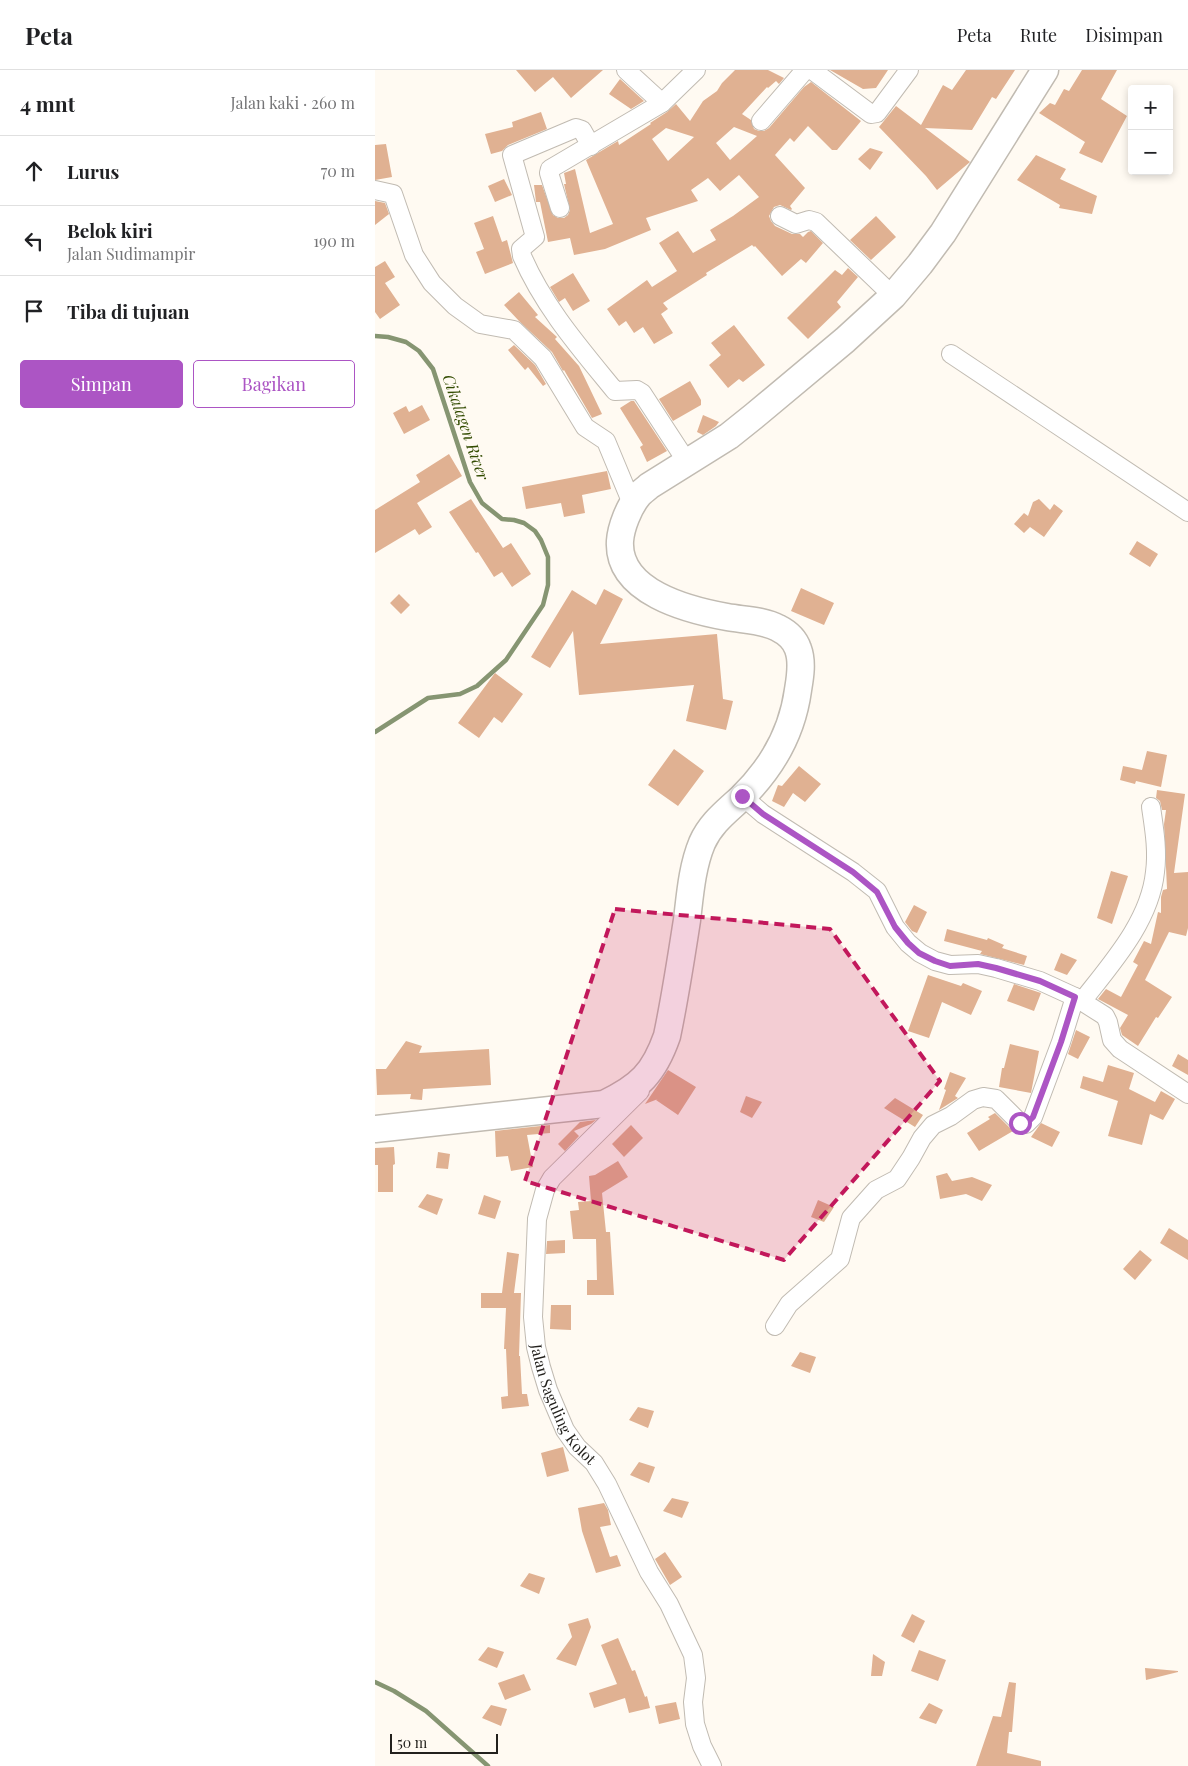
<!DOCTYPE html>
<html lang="id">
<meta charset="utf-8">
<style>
body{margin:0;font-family:"Playfair Display",serif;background:#f2f2f2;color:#202124}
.controls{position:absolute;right:15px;top:15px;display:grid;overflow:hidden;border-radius:5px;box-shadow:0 2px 8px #0003}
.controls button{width:45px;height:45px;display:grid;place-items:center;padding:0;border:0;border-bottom:1px solid #e0e0e0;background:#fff;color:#202124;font:25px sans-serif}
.scale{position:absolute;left:15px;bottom:12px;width:108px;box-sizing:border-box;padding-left:5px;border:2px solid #23211d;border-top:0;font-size:14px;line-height:18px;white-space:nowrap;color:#23211d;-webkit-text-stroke:4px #fffaf2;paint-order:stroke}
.stop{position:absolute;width:15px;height:15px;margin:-11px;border:4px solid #ac55c4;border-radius:50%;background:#fff}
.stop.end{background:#ac55c4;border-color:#fff;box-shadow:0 1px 5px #0008}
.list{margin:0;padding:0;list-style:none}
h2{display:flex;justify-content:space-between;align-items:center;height:65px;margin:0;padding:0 20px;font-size:21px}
h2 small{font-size:16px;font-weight:400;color:#757577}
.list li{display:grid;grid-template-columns:32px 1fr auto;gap:15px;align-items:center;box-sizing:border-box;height:70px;padding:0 20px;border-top:1px solid #e0e0e0}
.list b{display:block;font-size:19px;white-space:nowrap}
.list p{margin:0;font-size:16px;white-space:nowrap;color:#757577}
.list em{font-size:16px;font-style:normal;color:#757577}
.actions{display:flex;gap:10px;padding:15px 20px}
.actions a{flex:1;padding:11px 0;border:1px solid #ac55c4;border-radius:5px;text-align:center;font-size:18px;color:#ac55c4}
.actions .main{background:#ac55c4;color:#fff}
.icon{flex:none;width:28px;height:28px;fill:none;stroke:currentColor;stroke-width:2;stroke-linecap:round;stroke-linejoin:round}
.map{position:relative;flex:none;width:813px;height:1696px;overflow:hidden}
header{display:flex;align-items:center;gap:30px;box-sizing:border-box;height:70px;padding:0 25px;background:#fff;border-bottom:1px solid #e0e0e0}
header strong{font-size:24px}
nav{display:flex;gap:28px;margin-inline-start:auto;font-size:18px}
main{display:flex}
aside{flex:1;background:#fff}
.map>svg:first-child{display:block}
</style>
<header>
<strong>Peta</strong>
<nav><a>Peta</a><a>Rute</a><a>Disimpan</a></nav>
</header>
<main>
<aside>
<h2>4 mnt<small>Jalan kaki · 260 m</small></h2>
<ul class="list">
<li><svg class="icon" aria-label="ahead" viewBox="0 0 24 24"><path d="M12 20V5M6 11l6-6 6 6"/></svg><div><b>Lurus</b></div><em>70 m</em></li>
<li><svg class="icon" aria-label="left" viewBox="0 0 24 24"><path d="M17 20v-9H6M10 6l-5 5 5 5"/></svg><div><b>Belok kiri</b><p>Jalan Sudimampir</p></div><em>190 m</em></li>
<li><svg class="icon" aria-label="arrive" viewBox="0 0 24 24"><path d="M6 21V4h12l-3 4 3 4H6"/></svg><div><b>Tiba di tujuan</b></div></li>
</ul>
<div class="actions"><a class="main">Simpan</a><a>Bagikan</a></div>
</aside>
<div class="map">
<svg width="813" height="1696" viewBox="0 0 813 1696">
<rect width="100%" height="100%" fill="#fffaf2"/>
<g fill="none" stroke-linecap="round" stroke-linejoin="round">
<path stroke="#869572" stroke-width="4.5" d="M 0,266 L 13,267 L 31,272 L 44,281 L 58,299 L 95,412 L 107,433 L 127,449 L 139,450 L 149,453 L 160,461 L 166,470 L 173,487 L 173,515 L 168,535 L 131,590 L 102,616 L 85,624 L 53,628 L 0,662
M 0,1612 L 19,1621 L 51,1641 L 113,1696"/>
</g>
<path fill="#e0b192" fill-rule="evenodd" d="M 141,0 L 228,0 L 196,28 L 178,7 L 160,22 Z
M 360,0 L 393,0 L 409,8 L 404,14 L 401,11 L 393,18 L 392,17 L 367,44 L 376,50 L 379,59 L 384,61 L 389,61 L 394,58 L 429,17 L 436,12 L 486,51 L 462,80 L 457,80 L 433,56 L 419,72 L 415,68 L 400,85 L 430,118 L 415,136 L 417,139 L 416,140 L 405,135 L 399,137 L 394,146 L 396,151 L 400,156 L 417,164 L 425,164 L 428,167 L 433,162 L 436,161 L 448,173 L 431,193 L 426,189 L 407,206 L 380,176 L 379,177 L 377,175 L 331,203 L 332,205 L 288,233 L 293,239 L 286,244 L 298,263 L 279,274 L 268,257 L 259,263 L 251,251 L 244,256 L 232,239 L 272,210 L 277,217 L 302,201 L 284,173 L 303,161 L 318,183 L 341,170 L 335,160 L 358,146 L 384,127 L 364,105 L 345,121 L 333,108 L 316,120 L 323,131 L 271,148 L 276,160 L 230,179 L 199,185 L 195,168 L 173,172 L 165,132 L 161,132 L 159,115 L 167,115 L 178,145 L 183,148 L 189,148 L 193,145 L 195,140 L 189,114 L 191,114 L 189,103 L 200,99 L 215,163 L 238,154 L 211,90 L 243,71 L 244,75 L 276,54 L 275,53 L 292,42 L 301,34 L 315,51 L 328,31 L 342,21 L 347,13 ZM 359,57 L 382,66 L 355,90 L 341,73 ZM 291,58 L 319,67 L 293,91 L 277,69 Z
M 455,0 L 513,0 L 501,18 L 488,19 Z
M 591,0 L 640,0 L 621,29 L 617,27 L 597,60 L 550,58 L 595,92 L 562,120 L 551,106 L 504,57 L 521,36 L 546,55 L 568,15 L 577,20 Z
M 707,0 L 742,0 L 726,29 L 752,46 L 727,93 L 704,83 L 710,72 L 664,43 L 675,33 L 680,35 L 689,19 L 694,21 Z
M 245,9 L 269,31 L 256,39 L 234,24 Z
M 166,42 L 172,59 L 133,75 L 127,81 L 116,84 L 110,64 L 138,57 L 137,52 Z
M 11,74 L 17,107 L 0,110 L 0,75 Z
M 495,78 L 508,82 L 495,100 L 483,89 Z
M 661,85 L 691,99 L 685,109 L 722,126 L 717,144 L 684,138 L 685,135 L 642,110 Z
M 129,109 L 137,125 L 120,132 L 113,116 Z
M 0,131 L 10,133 L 14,144 L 0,155 Z
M 118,146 L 127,172 L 132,170 L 138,193 L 110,204 L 101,182 L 109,179 L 99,153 Z
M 501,146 L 521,167 L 496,190 L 475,170 Z
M 10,191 L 20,207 L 10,213 L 25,235 L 5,249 L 0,242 L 0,197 Z
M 473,198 L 483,207 L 462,232 L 466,237 L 433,269 L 412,248 L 460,200 L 467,205 Z
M 198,203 L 215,231 L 198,241 L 190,228 L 184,232 L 175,217 Z
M 144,222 L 163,245 L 160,247 L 182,267 L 180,269 L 204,296 L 227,344 L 217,348 L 189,300 L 188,301 L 177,282 L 144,251 L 129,235 Z
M 359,255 L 390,295 L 368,312 L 364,309 L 353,318 L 334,295 L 346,285 L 336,273 Z
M 139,275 L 160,295 L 171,314 L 168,316 L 153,297 L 150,300 L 133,280 Z
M 315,311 L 326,330 L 326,335 L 298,351 L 284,329 Z
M 256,331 L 259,331 L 292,381 L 272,392 L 265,377 L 268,375 L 245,338 Z
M 47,335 L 55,350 L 29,364 L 18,343 L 31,336 L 34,342 Z
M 328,345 L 344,352 L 341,356 L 328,365 L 322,362 Z
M 74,384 L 87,406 L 42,433 L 57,457 L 44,465 L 40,459 L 0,483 L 0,440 L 45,412 L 41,405 Z
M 232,401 L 236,419 L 207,425 L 210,443 L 189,447 L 186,433 L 151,439 L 147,417 Z
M 96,429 L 128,478 L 136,473 L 156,504 L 137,517 L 127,502 L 119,507 L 103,482 L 101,483 L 74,442 Z
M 664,429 L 675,440 L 679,434 L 688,441 L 669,467 L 655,457 L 649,463 L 639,454 L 649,443 L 653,446 L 658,432 Z
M 762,471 L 783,484 L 775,497 L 754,484 Z
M 426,518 L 459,533 L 449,555 L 416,541 Z
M 229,519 L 248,529 L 225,574 L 342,564 L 348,629 L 358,631 L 351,660 L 311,651 L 319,615 L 204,625 L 198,561 L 175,598 L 156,587 L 197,520 L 221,535 Z
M 24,524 L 35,535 L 26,544 L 15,533 Z
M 120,603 L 148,624 L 127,653 L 119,647 L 104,668 L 83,653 Z
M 299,679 L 329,701 L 303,736 L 273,715 Z
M 772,681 L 792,685 L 786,717 L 761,711 L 760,714 L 745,710 L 748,696 L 767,700 Z
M 424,696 L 446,714 L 430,732 L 418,723 L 409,737 L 397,731 L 403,715 L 407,716 Z
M 782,720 L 810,724 L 799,803 L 813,802 L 813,858 L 811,866 L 794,862 L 770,910 L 797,927 L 783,948 L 781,947 L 763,976 L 747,965 L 745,958 L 753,945 L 723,929 L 731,919 L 746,927 L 763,895 L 758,892 L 769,871 L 776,874 L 783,842 L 786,843 L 786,827 L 788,820 L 792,819 L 789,754 L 791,740 L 787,740 L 785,731 L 781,728 Z
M 736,801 L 753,806 L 737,854 L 722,848 Z
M 539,835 L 552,842 L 542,863 L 537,861 L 530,852 Z
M 572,859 L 612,870 L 613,868 L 629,875 L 627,878 L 652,886 L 649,895 L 605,884 L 607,881 L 569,871 Z
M 686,883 L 702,890 L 692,905 L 679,900 Z
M 553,905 L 586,916 L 588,913 L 607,921 L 596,945 L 567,932 L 554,968 L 533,961 Z
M 639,914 L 666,923 L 659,941 L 632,931 Z
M 701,960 L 715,967 L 703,989 L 693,984 Z
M 31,971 L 47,976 L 44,983 L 114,979 L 116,1015 L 48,1019 L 47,1030 L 35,1029 L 36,1024 L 2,1025 L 1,999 L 11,999 Z
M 635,974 L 664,981 L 656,1023 L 624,1017 L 627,998 L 629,998 Z
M 803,984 L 813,990 L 813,1005 L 797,996 Z
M 733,995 L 759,1003 L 754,1019 L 780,1032 L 786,1021 L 800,1029 L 788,1050 L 775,1044 L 767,1075 L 733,1066 L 743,1031 L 705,1018 L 708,1006 L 728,1012 Z
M 293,1000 L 321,1017 L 303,1045 L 281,1030 L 283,1029 L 270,1034 Z
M 575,1002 L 591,1008 L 580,1026 L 583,1028 L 564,1040 L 571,1020 L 569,1019 Z
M 371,1026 L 387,1032 L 377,1048 L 365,1042 Z
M 520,1028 L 548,1045 L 540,1057 L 509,1038 Z
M 620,1043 L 638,1061 L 604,1081 L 592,1063 L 615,1049 L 613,1047 Z
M 221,1050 L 216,1054 L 199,1061 L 204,1066 L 190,1081 L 183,1074 L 205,1052 Z
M 666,1053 L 685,1062 L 677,1077 L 656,1067 Z
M 175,1055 L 175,1063 L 152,1065 L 158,1097 L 136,1101 L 133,1086 L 121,1087 L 120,1061 Z
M 256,1055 L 268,1068 L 249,1087 L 237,1074 Z
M 19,1077 L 20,1094 L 18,1095 L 18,1122 L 3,1122 L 3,1095 L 0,1095 L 0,1078 Z
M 63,1082 L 75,1084 L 73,1099 L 61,1098 Z
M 243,1091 L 253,1107 L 227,1123 L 231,1162 L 235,1162 L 239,1225 L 212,1225 L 212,1210 L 222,1210 L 221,1169 L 198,1169 L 195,1141 L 204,1140 L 203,1132 L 216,1131 L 214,1106 L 220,1105 Z
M 572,1103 L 577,1111 L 597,1107 L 617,1115 L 607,1131 L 591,1124 L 565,1129 L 561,1106 Z
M 52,1124 L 68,1129 L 62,1145 L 43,1137 Z
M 109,1125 L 126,1131 L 120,1149 L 103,1144 Z
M 443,1130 L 459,1137 L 449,1152 L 436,1147 Z
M 794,1158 L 813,1170 L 813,1190 L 785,1173 Z
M 190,1170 L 190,1183 L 171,1184 L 172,1171 Z
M 765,1180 L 777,1190 L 760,1210 L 748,1199 Z
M 132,1182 L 144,1184 L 139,1223 L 146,1223 L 144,1286 L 145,1286 L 147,1324 L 152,1324 L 154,1336 L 127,1339 L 126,1327 L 133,1326 L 131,1279 L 129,1279 L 131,1238 L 106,1238 L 106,1223 L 127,1223 Z
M 176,1235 L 196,1235 L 196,1260 L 175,1259 Z
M 425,1282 L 441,1287 L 435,1303 L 416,1296 Z
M 263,1337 L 279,1341 L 273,1358 L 254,1350 Z
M 188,1377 L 194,1401 L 172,1407 L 166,1383 Z
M 264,1392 L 280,1397 L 274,1413 L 255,1405 Z
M 297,1428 L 314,1432 L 307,1448 L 288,1441 Z
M 229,1433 L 233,1440 L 236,1455 L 225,1457 L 235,1487 L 242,1485 L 246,1496 L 221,1503 L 207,1461 L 203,1438 Z
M 290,1482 L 307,1507 L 295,1515 L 280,1489 Z
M 154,1503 L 170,1508 L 164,1524 L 145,1516 Z
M 537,1544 L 550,1551 L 539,1573 L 526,1566 Z
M 213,1548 L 216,1557 L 201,1596 L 181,1589 L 197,1567 L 193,1554 Z
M 243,1568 L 257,1601 L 260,1600 L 270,1627 L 272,1626 L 275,1638 L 254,1643 L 250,1628 L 219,1638 L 214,1623 L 242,1614 L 226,1575 Z
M 113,1577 L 129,1582 L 122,1598 L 103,1590 Z
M 544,1580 L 571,1590 L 563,1611 L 536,1601 Z
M 498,1584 L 510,1592 L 507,1606 L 496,1606 Z
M 770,1598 L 803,1601 L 803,1602 L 771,1610 Z
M 149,1604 L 156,1620 L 130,1630 L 123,1613 Z
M 634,1612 L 641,1613 L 637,1662 L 634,1662 L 632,1683 L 666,1691 L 666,1696 L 601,1696 L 618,1646 L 626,1647 Z
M 301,1632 L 305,1649 L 284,1654 L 280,1636 Z
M 554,1633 L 568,1640 L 561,1654 L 544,1648 Z
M 116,1635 L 132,1639 L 126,1656 L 107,1648 Z"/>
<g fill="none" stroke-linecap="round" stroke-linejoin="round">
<defs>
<g id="minor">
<path d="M 251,0 L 287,33"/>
<path d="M 437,0 L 496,44 L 502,43 L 534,0"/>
<path d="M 386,51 L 430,0"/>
<path d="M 216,76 L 207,60 L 201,58 L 137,85 L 160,167 L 146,179 L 147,186 C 169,237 205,278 240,321 L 262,320 L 267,323 L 312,392"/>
<path d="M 0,120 L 18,124 L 39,185 L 57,213 L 80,236 L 105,254 L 139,260 L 168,288 L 210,357 L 231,371 L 258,436"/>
<path d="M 185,138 L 174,103 L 175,99 L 287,33 L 321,0"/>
<path d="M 405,146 L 421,154 L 434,150 L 441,152 L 518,226"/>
<path d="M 576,284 L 813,442"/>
<path d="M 367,726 L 388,744 L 478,802 L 502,821 L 520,857 L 533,873 L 545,883 L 560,891 L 575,895 L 603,894 L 621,898 L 665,911 L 700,927 L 730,946 L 733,952 L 737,970 L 745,979 L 813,1024"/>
<path d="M 708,930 C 737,893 775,851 780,802 C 783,780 779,758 776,737"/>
<path id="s1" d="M 265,1021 L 177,1108 L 170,1120 L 162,1149 L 158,1247 L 161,1277 L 166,1297 L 173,1320 L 190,1360 L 202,1377 L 219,1393 L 232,1414 L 274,1502 L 294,1534 L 318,1585 L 321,1608 L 318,1632 L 320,1654 L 327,1676 L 337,1696"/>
<path d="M 400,1256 L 414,1234 L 465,1189 L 476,1148 L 501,1120 L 522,1109 L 536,1088 L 547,1068 L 558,1055 L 576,1046 L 598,1030 L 608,1027 L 621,1029 L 645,1053 L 651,1054 L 658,1047 L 686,972 L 700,927"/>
</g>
<path id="highway" d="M 0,1059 L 229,1034 C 265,1017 279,1003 292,966 C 300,928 306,889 312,850 C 315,825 317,797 327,773 C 336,753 351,742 366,728 C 397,698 417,664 423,620 C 425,608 428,592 423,579 C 420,570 413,563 403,558 C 388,550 369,550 352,547 C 313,540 242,522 245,471 C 246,457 254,437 263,426 C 266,422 271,419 274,416 L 354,366 L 379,346 L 470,270 L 518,226 L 545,194 L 568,163 L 670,0"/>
</defs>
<use href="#minor" stroke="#c1bbb2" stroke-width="20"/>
<use href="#highway" stroke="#c1bbb2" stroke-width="29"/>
<use href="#minor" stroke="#fff" stroke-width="18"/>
<use href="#highway" stroke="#fff" stroke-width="26"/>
</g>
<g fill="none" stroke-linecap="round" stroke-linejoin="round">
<path stroke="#ac55c4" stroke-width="6" d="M 367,726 L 388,744 L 478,802 L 502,822 L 520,857 L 533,873 L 544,883 L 560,891 L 575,896 L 603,894 L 621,898 L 665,911 L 700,927 L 686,972 L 658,1047 L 651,1054 L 645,1053"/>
</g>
<path fill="#c2185b" fill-opacity="0.2" stroke="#c2185b" stroke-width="4" stroke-dasharray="10 6" stroke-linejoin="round" d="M 240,839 L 455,859 L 565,1011 L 409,1190 L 150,1111 Z"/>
<g text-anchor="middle" stroke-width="4" stroke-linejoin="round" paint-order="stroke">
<g font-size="15" fill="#23211d" stroke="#fffaf2">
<text dy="5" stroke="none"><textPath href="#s1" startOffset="360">Jalan Saguling Kolot</textPath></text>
</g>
<g font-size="16" font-style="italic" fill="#324b00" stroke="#fffaf2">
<text transform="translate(91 357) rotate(71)" y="6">Cikalagen River</text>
</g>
</g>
</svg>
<div class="controls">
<button>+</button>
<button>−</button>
</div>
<div class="scale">50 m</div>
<div class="stop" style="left:645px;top:1053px"></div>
<div class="stop end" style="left:367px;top:726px"></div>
</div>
</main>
